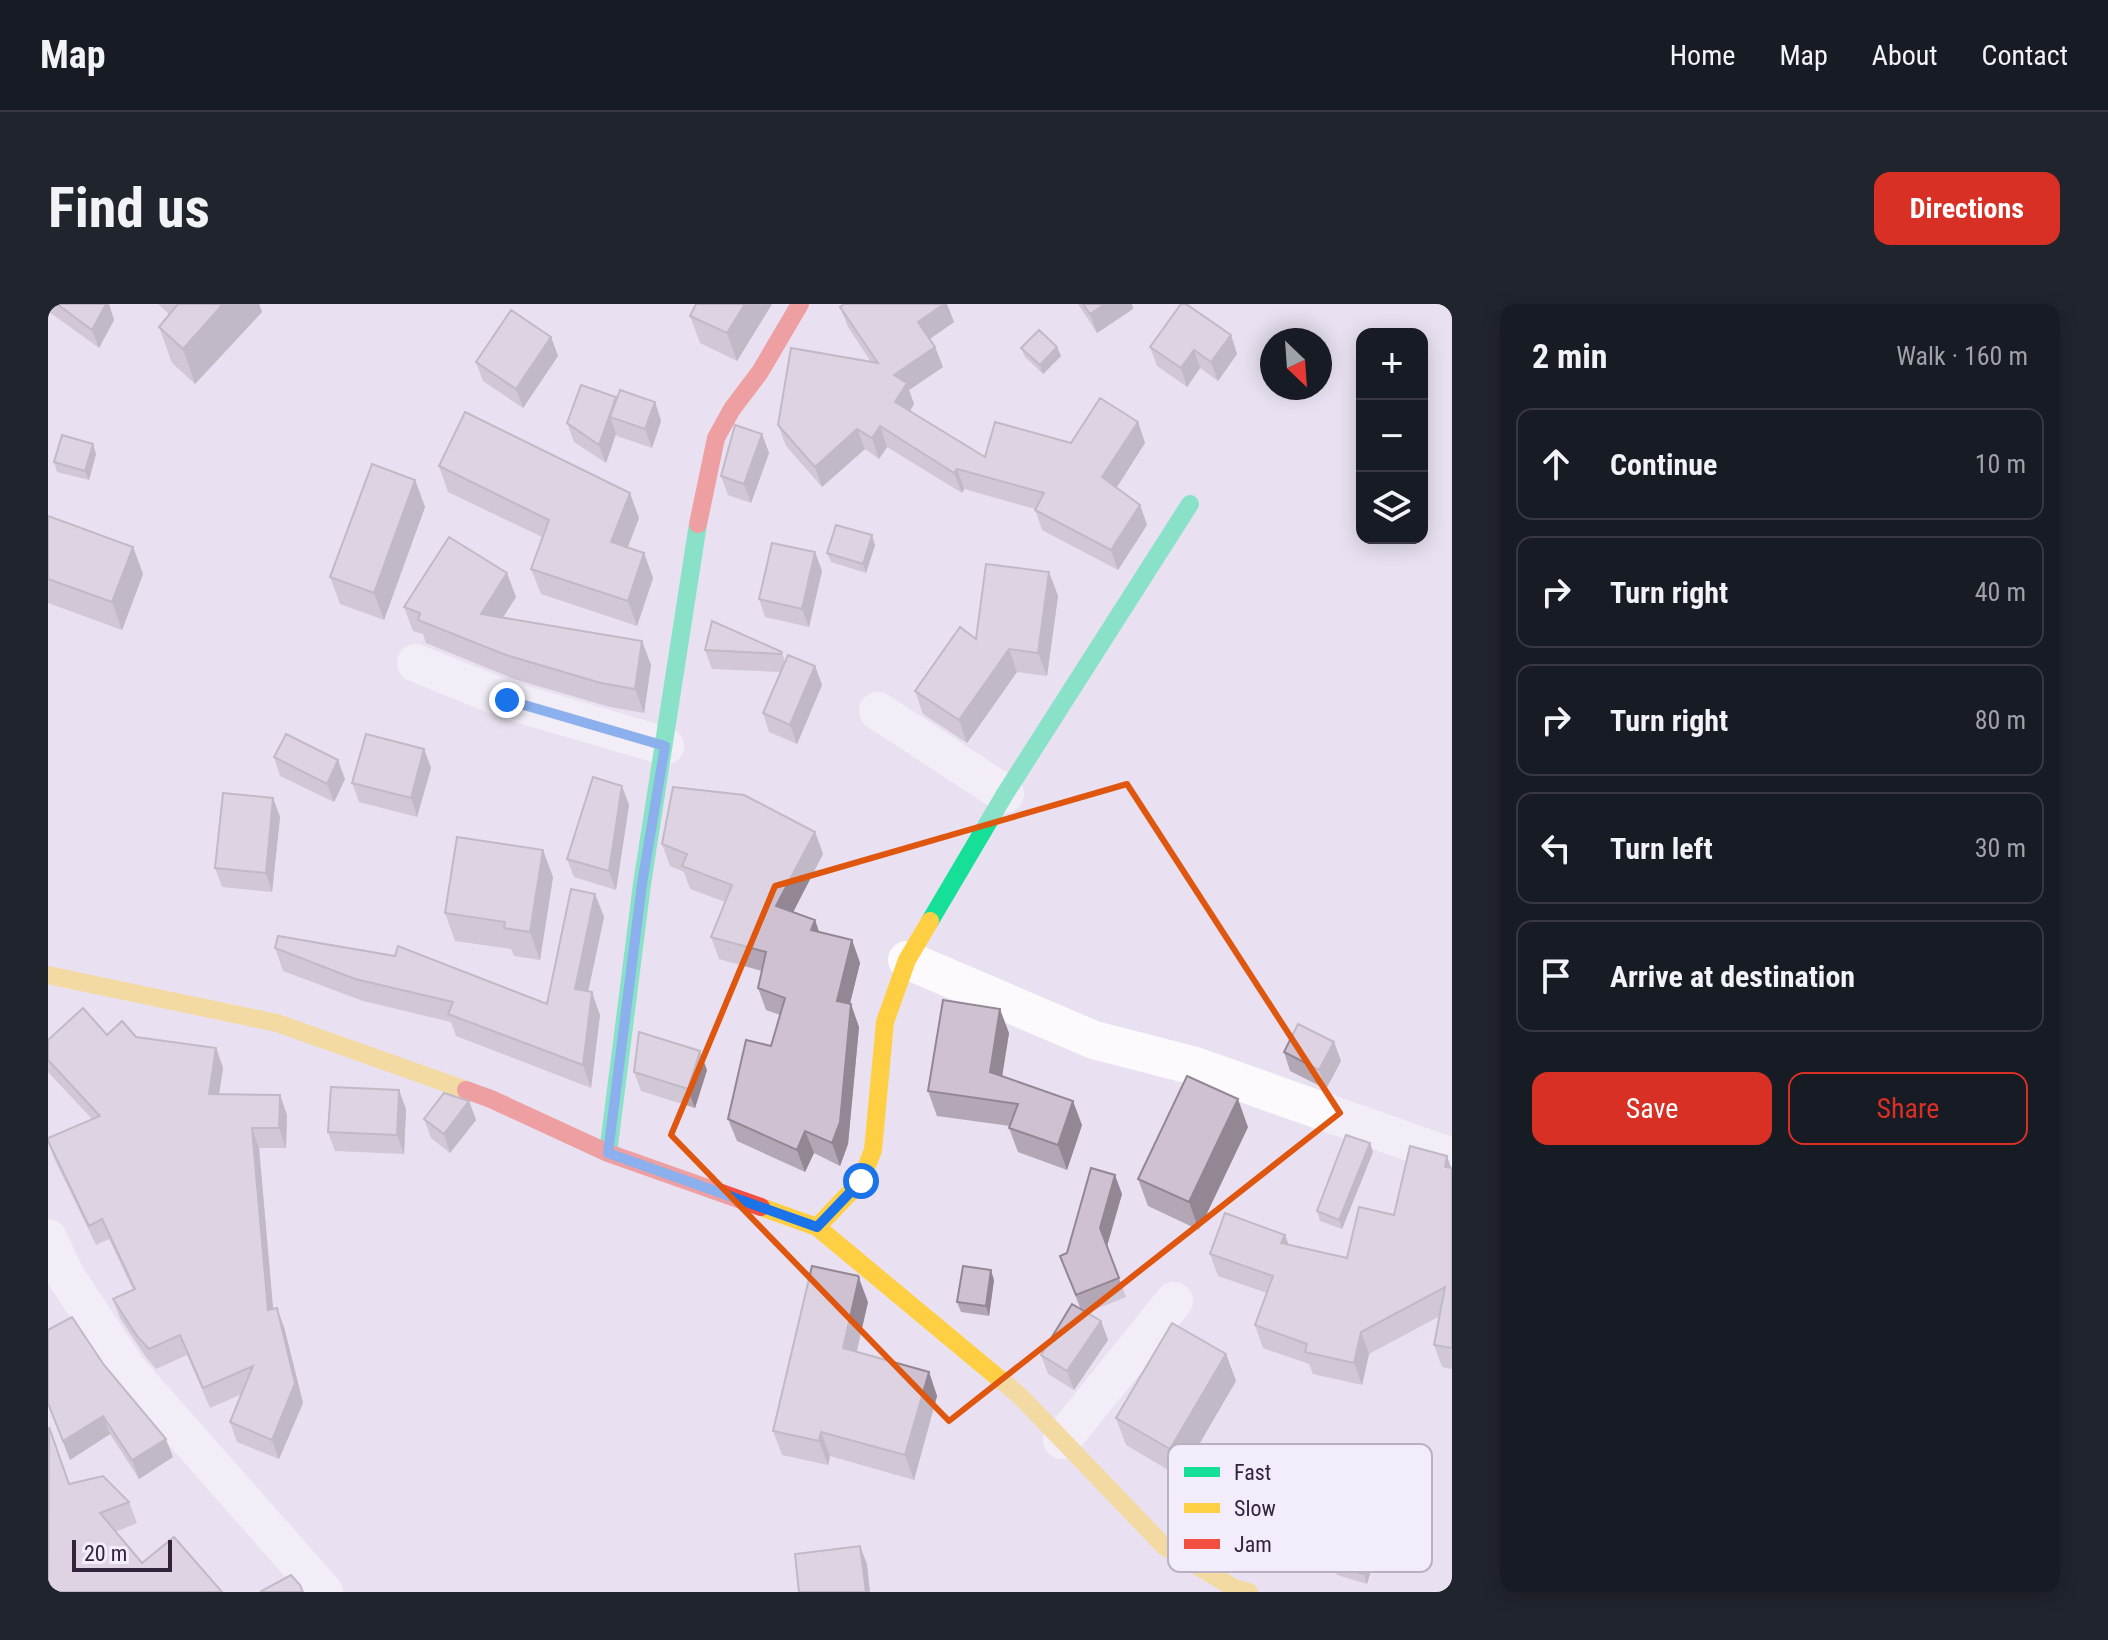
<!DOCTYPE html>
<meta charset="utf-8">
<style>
body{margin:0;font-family:"Roboto Condensed",sans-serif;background:#20242c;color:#f1f3f6}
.controls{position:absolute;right:24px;top:24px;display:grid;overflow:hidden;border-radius:16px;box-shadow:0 4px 20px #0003}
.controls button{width:72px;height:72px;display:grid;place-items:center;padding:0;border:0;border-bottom:2px solid #363941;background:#171b24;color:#f1f3f6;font:40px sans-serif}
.compass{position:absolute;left:1212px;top:24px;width:72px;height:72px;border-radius:50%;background:#171b24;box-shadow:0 4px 20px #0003;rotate:155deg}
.scale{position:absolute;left:24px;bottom:20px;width:100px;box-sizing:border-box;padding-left:8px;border:4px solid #33243e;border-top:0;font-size:22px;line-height:28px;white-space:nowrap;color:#33243e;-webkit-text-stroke:6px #f3ecfa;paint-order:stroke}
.stop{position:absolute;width:24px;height:24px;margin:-18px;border:6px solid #1a73e8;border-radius:50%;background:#fff}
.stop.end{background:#1a73e8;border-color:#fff;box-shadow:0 2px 8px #0008}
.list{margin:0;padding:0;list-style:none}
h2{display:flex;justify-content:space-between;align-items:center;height:104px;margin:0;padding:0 32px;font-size:34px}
h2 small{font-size:26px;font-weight:400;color:#9ea1a6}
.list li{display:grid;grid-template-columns:52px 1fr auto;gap:24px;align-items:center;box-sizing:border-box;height:112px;margin:0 16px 16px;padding:0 16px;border:2px solid #363941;border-radius:16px}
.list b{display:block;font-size:30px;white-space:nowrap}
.list em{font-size:26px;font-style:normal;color:#9ea1a6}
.actions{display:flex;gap:16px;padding:24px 32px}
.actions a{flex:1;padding:18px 0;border:2px solid #d93025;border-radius:16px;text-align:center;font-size:28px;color:#d93025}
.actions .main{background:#d93025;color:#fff}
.icon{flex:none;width:44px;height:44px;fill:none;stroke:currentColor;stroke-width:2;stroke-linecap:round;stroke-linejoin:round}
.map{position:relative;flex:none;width:1404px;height:1288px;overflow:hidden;border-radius:16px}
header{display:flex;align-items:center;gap:48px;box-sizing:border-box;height:112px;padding:0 40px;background:#171b24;border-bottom:2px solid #363941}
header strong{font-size:38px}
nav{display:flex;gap:44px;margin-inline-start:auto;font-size:28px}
.intro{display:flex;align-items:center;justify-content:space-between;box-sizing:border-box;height:192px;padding:0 48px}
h1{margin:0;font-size:56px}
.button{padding:20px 36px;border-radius:16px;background:#d93025;color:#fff;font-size:28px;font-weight:700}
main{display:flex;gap:48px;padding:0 48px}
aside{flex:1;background:#171b24;border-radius:16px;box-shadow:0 4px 20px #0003}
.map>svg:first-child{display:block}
</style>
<header>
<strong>Map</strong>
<nav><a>Home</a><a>Map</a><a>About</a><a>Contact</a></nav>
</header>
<div class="intro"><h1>Find us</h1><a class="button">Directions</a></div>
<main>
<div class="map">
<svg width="1404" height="1288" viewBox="0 0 1404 1288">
<rect width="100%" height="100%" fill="#e9e1f1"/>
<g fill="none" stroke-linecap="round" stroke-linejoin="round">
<path stroke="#fcfafd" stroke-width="38" d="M 368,359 L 459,396 L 617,442
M 830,407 L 957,490
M 859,656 L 1046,736 L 1147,762 L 1404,853
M 0,934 L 17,971 L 79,1065 L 276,1288
M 1014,1136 L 1126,997"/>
<path stroke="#16e098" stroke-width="18" d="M 882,617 L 957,490 L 1142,200
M 560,849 L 594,580 L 650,220"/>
<path stroke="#ffcf43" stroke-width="18" d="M 0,671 L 229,719 L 418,786
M 713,903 L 769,923 L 972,1092 L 1116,1242 L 1186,1284 L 1201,1288
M 769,923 L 813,877 L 825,846 L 837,718 L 859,656 L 882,617"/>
<path stroke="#f24e42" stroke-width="18" d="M 650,220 L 668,134 L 684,105 L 712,68 L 752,0
M 418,786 L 443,795 L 560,849 L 713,903"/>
</g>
<path fill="#b3a6b5" d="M 0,0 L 61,0 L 66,16 L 51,44 L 0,7 Z
M 110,0 L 211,0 L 214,8 L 147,80 L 124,59 L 111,23 L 121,10 Z
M 724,0 L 689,57 L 652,39 L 642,12 Z
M 1030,0 L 1084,0 L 1085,5 L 1049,29 Z
M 792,3 L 906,18 L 882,35 L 887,43 L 895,63 L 861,86 L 866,100 L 862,107 L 937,153 L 1023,139 L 1090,118 L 1097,139 L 1068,184 L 1092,201 L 1099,221 L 1070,266 L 994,226 L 987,205 L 916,185 L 914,189 L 839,143 L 831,155 L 817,145 L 774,183 L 738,142 L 730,121 L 823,58 L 800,23 Z
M 1183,31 L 1189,50 L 1170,77 L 1152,64 L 1139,83 L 1109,62 L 1102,43 Z
M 503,33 L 510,52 L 475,104 L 435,77 L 428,58 Z
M 1009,43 L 1013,52 L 995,70 L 977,53 L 973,44 Z
M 569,95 L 607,98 L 613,117 L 604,144 L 569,132 L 568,130 L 558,159 L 526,138 L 519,119 Z
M 714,130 L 721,149 L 703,199 L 680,191 L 673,172 Z
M 45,140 L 48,150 L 41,176 L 9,168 L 6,158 Z
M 391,162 L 591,214 L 580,243 L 596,249 L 605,274 L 589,322 L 493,290 L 483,265 L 494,233 L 400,188 Z
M 367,176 L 377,203 L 336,316 L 292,300 L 282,273 Z
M 0,212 L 85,243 L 95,270 L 74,326 L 0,299 Z
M 827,241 L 818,269 L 783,258 L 779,249 Z
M 767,248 L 774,267 L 761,323 L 717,313 L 711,295 Z
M 1001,268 L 1010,292 L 999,372 L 969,368 L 919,439 L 875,410 L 867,387 L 928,335 Z
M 468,293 L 454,313 L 594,337 L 603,361 L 596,409 L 562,403 L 466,375 L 378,339 L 375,330 L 365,327 L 356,303 Z
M 657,346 L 734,348 L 737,358 L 767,362 L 774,381 L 749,440 L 721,428 L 715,409 L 732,368 L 664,365 Z
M 376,445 L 383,464 L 369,513 L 311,498 L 304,479 Z
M 226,453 L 297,475 L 286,498 L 232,472 Z
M 225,494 L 232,513 L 224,588 L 174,583 L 167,564 Z
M 581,501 L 568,586 L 526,573 L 519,555 Z
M 767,528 L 775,550 L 745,608 L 767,616 L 771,628 L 804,636 L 812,659 L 802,700 L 811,723 L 800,840 L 792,862 L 766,849 L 757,868 L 689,837 L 680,815 L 723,742 L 732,711 L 718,706 L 710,684 L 714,667 L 671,655 L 663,633 L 677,598 L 642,585 L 636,568 L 622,562 L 614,540 Z
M 505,573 L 492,656 L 466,652 L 463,645 L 407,637 L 397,609 Z
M 547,590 L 556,613 L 540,687 L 552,711 L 543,784 L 408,732 L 403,718 L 315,697 L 235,667 L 227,644 L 499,700 Z
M 961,729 L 954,772 L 1034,821 L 1019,866 L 970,848 L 961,824 L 962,822 L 889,812 L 880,787 Z
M 59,731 L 88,733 L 168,744 L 175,764 L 171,790 L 232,791 L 239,811 L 238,844 L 211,844 L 225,1005 L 236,1023 L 255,1099 L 231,1155 L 189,1138 L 182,1118 L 194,1090 L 162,1104 L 139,1051 L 108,1065 L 97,1052 L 72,1014 L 65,995 L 85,986 L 61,935 L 48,941 L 6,854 L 0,837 L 44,815 L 0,768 L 0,736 Z
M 1286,738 L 1293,757 L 1278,785 L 1242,767 L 1236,748 Z
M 659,766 L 647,804 L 593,787 L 586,768 Z
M 421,797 L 428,816 L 402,849 L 383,834 L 376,815 Z
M 358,805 L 356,850 L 287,847 L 280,828 Z
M 1200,823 L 1151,926 L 1100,902 L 1090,875 Z
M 1322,839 L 1325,848 L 1294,925 L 1272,917 L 1269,907 Z
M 1403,864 L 1404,1065 L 1394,1063 L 1386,1041 L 1392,1012 L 1321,1050 L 1314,1081 L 1265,1070 L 1261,1060 L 1215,1044 L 1207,1021 L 1219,989 L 1170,972 L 1162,950 L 1237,931 L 1240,940 L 1299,954 L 1346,911 Z
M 1074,890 L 1059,942 L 1078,993 L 1038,1009 L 1053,1017 L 1060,1036 L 1026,1086 L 1000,1070 L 993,1051 L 1033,1006 L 1012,952 L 1019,949 Z
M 946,976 L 941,1012 L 913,1008 L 909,998 Z
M 820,998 L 808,1048 L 881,1068 L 889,1092 L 866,1176 L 782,1152 L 780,1161 L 734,1151 L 725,1127 Z
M 0,1026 L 125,1153 L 91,1175 L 62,1130 L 22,1156 L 0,1101 Z
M 1178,1050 L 1188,1077 L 1132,1173 L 1078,1141 L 1068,1114 Z
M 21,1180 L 81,1198 L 89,1219 L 67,1228 L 94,1259 L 0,1288 Z
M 1171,1197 L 1251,1210 L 1217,1252 L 1177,1216 Z
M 1329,1246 L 1319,1280 L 1289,1271 L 1286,1262 Z"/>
<path fill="#928793" d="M 58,0 L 61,0 L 66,16 L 51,44 L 44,26 Z
M 175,0 L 211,0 L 214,8 L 147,80 L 135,45 Z
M 697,0 L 724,0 L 689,57 L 679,29 Z
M 896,0 L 899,0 L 906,18 L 877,38 L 870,18 Z
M 1057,0 L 1084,0 L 1085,5 L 1049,29 L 1042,10 Z
M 1183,31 L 1189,50 L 1170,77 L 1163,58 Z
M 503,33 L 510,52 L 475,104 L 468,85 Z
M 887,43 L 895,63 L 861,86 L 866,100 L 855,118 L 847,98 L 846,71 Z
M 1009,43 L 1013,52 L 995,70 L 992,61 Z
M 1146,46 L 1152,64 L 1139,83 L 1133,64 Z
M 568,93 L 575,112 L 562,113 L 568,130 L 558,159 L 551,141 Z
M 607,98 L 613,117 L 604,144 L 597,125 Z
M 1090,118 L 1097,139 L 1062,194 L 1054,173 Z
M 832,122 L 839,143 L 831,155 L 824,134 Z
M 809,125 L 817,145 L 774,183 L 767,163 Z
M 714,130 L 721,149 L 703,199 L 696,180 Z
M 45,140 L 48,150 L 41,176 L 37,167 Z
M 909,165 L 916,185 L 914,189 L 906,169 Z
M 367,176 L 377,203 L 336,316 L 326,289 Z
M 582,189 L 591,214 L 572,263 L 563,238 Z
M 1092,201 L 1099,221 L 1070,266 L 1063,246 Z
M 824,231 L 827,241 L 818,269 L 815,260 Z
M 85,243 L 95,270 L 74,326 L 64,298 Z
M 767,248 L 774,267 L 761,323 L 754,305 Z
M 596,249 L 605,274 L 589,322 L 580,297 Z
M 1001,268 L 1010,292 L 999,372 L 990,349 Z
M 459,269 L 468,293 L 442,334 L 433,310 Z
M 594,337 L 603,361 L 596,409 L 587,385 Z
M 961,345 L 969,368 L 919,439 L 911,416 Z
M 767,362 L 774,381 L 749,440 L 742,421 Z
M 376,445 L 383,464 L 369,513 L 363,494 Z
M 290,456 L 297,475 L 286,498 L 279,480 Z
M 574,482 L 581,501 L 568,586 L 561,567 Z
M 225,494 L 232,513 L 224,588 L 218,569 Z
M 767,528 L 775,550 L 737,624 L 728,602 Z
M 495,546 L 505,573 L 492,656 L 482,628 Z
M 547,590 L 556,613 L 536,707 L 527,685 Z
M 767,616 L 775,639 L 763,626 Z
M 804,636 L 812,659 L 797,719 L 789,697 Z
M 544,688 L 552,711 L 543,784 L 535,761 Z
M 803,700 L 811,723 L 800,840 L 792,862 L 784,839 Z
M 952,705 L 961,729 L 951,792 L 942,768 Z
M 1286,738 L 1293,757 L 1278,785 L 1271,766 Z
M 168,744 L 175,764 L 168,809 L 161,790 Z
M 652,747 L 659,766 L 647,804 L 640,785 Z
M 351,786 L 358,805 L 356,850 L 349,831 Z
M 232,791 L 239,811 L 238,844 L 231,824 Z
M 1190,795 L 1200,823 L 1151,926 L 1141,898 Z
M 421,797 L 428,816 L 402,849 L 396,830 Z
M 1025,797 L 1034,821 L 1019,866 L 1010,841 Z
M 204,824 L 211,844 L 227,1026 L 220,1006 Z
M 757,827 L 766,849 L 757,868 L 749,846 Z
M 1322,839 L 1325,848 L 1294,925 L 1291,916 Z
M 1399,852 L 1404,866 L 1397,863 Z
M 1067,871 L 1074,890 L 1059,942 L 1052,924 Z
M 1237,931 L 1245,953 L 1233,939 Z
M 943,966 L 946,976 L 941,1012 L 938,1002 Z
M 811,974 L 820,998 L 804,1069 L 795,1044 Z
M 229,1004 L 236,1023 L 255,1099 L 231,1155 L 224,1136 Z
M 1053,1017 L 1060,1036 L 1026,1086 L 1019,1067 Z
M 1313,1028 L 1321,1050 L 1314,1081 L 1306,1059 Z
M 1178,1050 L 1188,1077 L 1132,1173 L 1122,1145 Z
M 881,1068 L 889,1092 L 866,1176 L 857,1151 Z
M 55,1112 L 62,1130 L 22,1156 L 15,1137 Z
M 773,1128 L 782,1152 L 780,1161 L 771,1137 Z
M 118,1135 L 125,1153 L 91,1175 L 84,1156 Z
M 1244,1192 L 1251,1210 L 1217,1252 L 1211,1234 Z
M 1326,1236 L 1329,1246 L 1319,1280 L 1316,1270 Z
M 812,1242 L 819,1260 L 822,1288 L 818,1288 Z"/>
<path fill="#d0c1d2" stroke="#928793" stroke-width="2" d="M 9,0 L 58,0 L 44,26 Z
M 130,0 L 175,0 L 135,45 L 111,23 Z
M 648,0 L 697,0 L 679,29 L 642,12 Z
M 796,0 L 896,0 L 870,18 L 887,43 L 846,71 L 859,79 L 847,98 L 937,153 L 947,118 L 1023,139 L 1052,94 L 1090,118 L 1054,173 L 1092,201 L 1063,246 L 987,206 L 996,189 L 909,165 L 906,169 L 832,122 L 824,134 L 809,125 L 767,163 L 730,121 L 743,44 L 830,59 L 792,3 Z
M 1035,0 L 1057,0 L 1042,10 Z
M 1133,0 L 1138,0 L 1183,31 L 1163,58 L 1146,46 L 1133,64 L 1102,43 Z
M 463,6 L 503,33 L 468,85 L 428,58 Z
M 991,26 L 1009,43 L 992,61 L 973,44 Z
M 533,81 L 568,93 L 551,141 L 519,119 Z
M 572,86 L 607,98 L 597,125 L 562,113 Z
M 417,108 L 582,189 L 563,238 L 596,249 L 580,297 L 483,265 L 501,216 L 391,162 Z
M 687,121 L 714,130 L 696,180 L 673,172 Z
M 14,131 L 45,140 L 37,167 L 6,158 Z
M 324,160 L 367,176 L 326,289 L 282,273 Z
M 0,212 L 85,243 L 64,298 L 0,275 Z
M 788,221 L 824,231 L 815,260 L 779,249 Z
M 401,233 L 459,269 L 433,310 L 594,337 L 587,385 L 553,379 L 458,351 L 370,316 L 372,309 L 356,303 Z
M 724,239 L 767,248 L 754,305 L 711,295 Z
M 938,260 L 1001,268 L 990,349 L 961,345 L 911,416 L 867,387 L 912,323 L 928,335 Z
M 664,317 L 734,348 L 733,350 L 657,346 Z
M 740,351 L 767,362 L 742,421 L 715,409 Z
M 238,430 L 290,456 L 279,480 L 226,453 Z
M 318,430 L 376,445 L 363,494 L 304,479 Z
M 545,473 L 574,482 L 561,567 L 519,555 Z
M 625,483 L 696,491 L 767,528 L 728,602 L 767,616 L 763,626 L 804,636 L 789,697 L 803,700 L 792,818 L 784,839 L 757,827 L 749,846 L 680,815 L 698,736 L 723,742 L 737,694 L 710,684 L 718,648 L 663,633 L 684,581 L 634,562 L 639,550 L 614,540 Z
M 175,489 L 225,494 L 218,569 L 167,564 Z
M 409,533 L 495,546 L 482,628 L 456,624 L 457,618 L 397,609 Z
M 523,585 L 547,590 L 527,685 L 544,688 L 535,761 L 400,710 L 405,698 L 307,675 L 227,644 L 230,632 L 347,652 L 350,642 L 499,700 Z
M 895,696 L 952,705 L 942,768 L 1025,797 L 1010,841 L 961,824 L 970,800 L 880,787 Z
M 35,704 L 59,731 L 74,717 L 88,733 L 168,744 L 161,790 L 232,791 L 231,824 L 204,824 L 220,1006 L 229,1004 L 247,1079 L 224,1136 L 182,1118 L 205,1062 L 155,1084 L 132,1031 L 101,1045 L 89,1032 L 65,995 L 87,985 L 54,915 L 41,922 L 0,837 L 0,834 L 52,812 L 0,756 L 0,736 Z
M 1250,720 L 1286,738 L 1271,766 L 1236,748 Z
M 591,728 L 652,747 L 640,785 L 586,768 Z
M 1139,772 L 1190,795 L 1141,898 L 1090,875 Z
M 283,783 L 351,786 L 349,831 L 280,828 Z
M 396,789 L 421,797 L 396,830 L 376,815 Z
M 1298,831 L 1322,839 L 1291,916 L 1269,907 Z
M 1362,842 L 1399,852 L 1397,863 L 1404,864 L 1404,1044 L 1386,1041 L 1397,983 L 1313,1028 L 1306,1059 L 1257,1048 L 1259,1040 L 1207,1021 L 1225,972 L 1162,950 L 1177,909 L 1237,931 L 1233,939 L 1299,954 L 1311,903 L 1346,911 Z
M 1043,864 L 1067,871 L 1052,924 L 1071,974 L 1028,991 L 1012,952 L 1019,949 Z
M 764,962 L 810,972 L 811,974 L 795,1044 L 881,1068 L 857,1151 L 773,1128 L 771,1137 L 725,1127 Z
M 915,962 L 943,966 L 938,1002 L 909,998 Z
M 1024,1000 L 1053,1017 L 1019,1067 L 993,1051 Z
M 24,1013 L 56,1061 L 118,1135 L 84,1156 L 55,1112 L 15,1137 L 0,1099 L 0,1026 Z
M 1124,1019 L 1178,1050 L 1122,1145 L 1068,1114 Z
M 1,1123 L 21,1180 L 55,1172 L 81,1198 L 52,1209 L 94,1259 L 126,1233 L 174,1288 L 0,1288 Z
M 1296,1228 L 1326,1236 L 1316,1270 L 1286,1262 Z
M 812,1242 L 818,1288 L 751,1288 L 747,1250 Z
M 243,1271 L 252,1281 L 255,1288 L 212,1288 Z"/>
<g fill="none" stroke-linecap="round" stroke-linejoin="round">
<path stroke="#1a73e8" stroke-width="10" d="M 459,396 L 617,442 L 594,580 L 560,849 L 769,923 L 813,877"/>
</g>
<path d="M0 0H1404V1288H0ZM 1079,480 L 1292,809 L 901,1117 L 623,831 L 727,582 Z" fill="#e9e1f1" fill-opacity=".55" fill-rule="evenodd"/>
<path fill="none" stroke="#df560e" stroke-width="6" stroke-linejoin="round" d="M 1079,480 L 1292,809 L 901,1117 L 623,831 L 727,582 Z"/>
<rect x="1120" y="1140" width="264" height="128" rx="12" fill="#f3ecfa" stroke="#b9b0c2" stroke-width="2"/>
<rect x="1136" y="1163" width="36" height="10" fill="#16e098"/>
<rect x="1136" y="1199" width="36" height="10" fill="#ffcf43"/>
<rect x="1136" y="1235" width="36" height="10" fill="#f24e42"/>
<g font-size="22" fill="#33243e">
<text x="1186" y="1176">Fast</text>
<text x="1186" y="1212">Slow</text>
<text x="1186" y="1248">Jam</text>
</g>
</svg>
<div class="controls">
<button>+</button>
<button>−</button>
<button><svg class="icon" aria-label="layers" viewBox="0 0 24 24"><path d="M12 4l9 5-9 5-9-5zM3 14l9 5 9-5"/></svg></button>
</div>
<svg class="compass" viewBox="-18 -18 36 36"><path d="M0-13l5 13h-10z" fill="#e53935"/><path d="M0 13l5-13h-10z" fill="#9ea1a6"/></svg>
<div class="scale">20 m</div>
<div class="stop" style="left:813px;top:877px"></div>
<div class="stop end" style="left:459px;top:396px"></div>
</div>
<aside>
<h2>2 min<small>Walk · 160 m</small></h2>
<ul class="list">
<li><svg class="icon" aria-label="ahead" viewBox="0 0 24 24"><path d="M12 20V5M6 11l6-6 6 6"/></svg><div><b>Continue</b></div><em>10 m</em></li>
<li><svg class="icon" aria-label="right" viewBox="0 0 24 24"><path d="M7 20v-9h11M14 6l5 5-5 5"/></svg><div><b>Turn right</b></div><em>40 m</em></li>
<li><svg class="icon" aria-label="right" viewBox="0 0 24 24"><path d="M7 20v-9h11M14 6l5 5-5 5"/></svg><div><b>Turn right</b></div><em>80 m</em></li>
<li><svg class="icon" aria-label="left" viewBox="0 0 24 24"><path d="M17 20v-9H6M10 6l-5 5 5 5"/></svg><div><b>Turn left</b></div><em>30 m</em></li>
<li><svg class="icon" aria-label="arrive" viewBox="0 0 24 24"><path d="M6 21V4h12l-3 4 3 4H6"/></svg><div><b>Arrive at destination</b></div></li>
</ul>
<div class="actions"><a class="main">Save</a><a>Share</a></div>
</aside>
</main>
